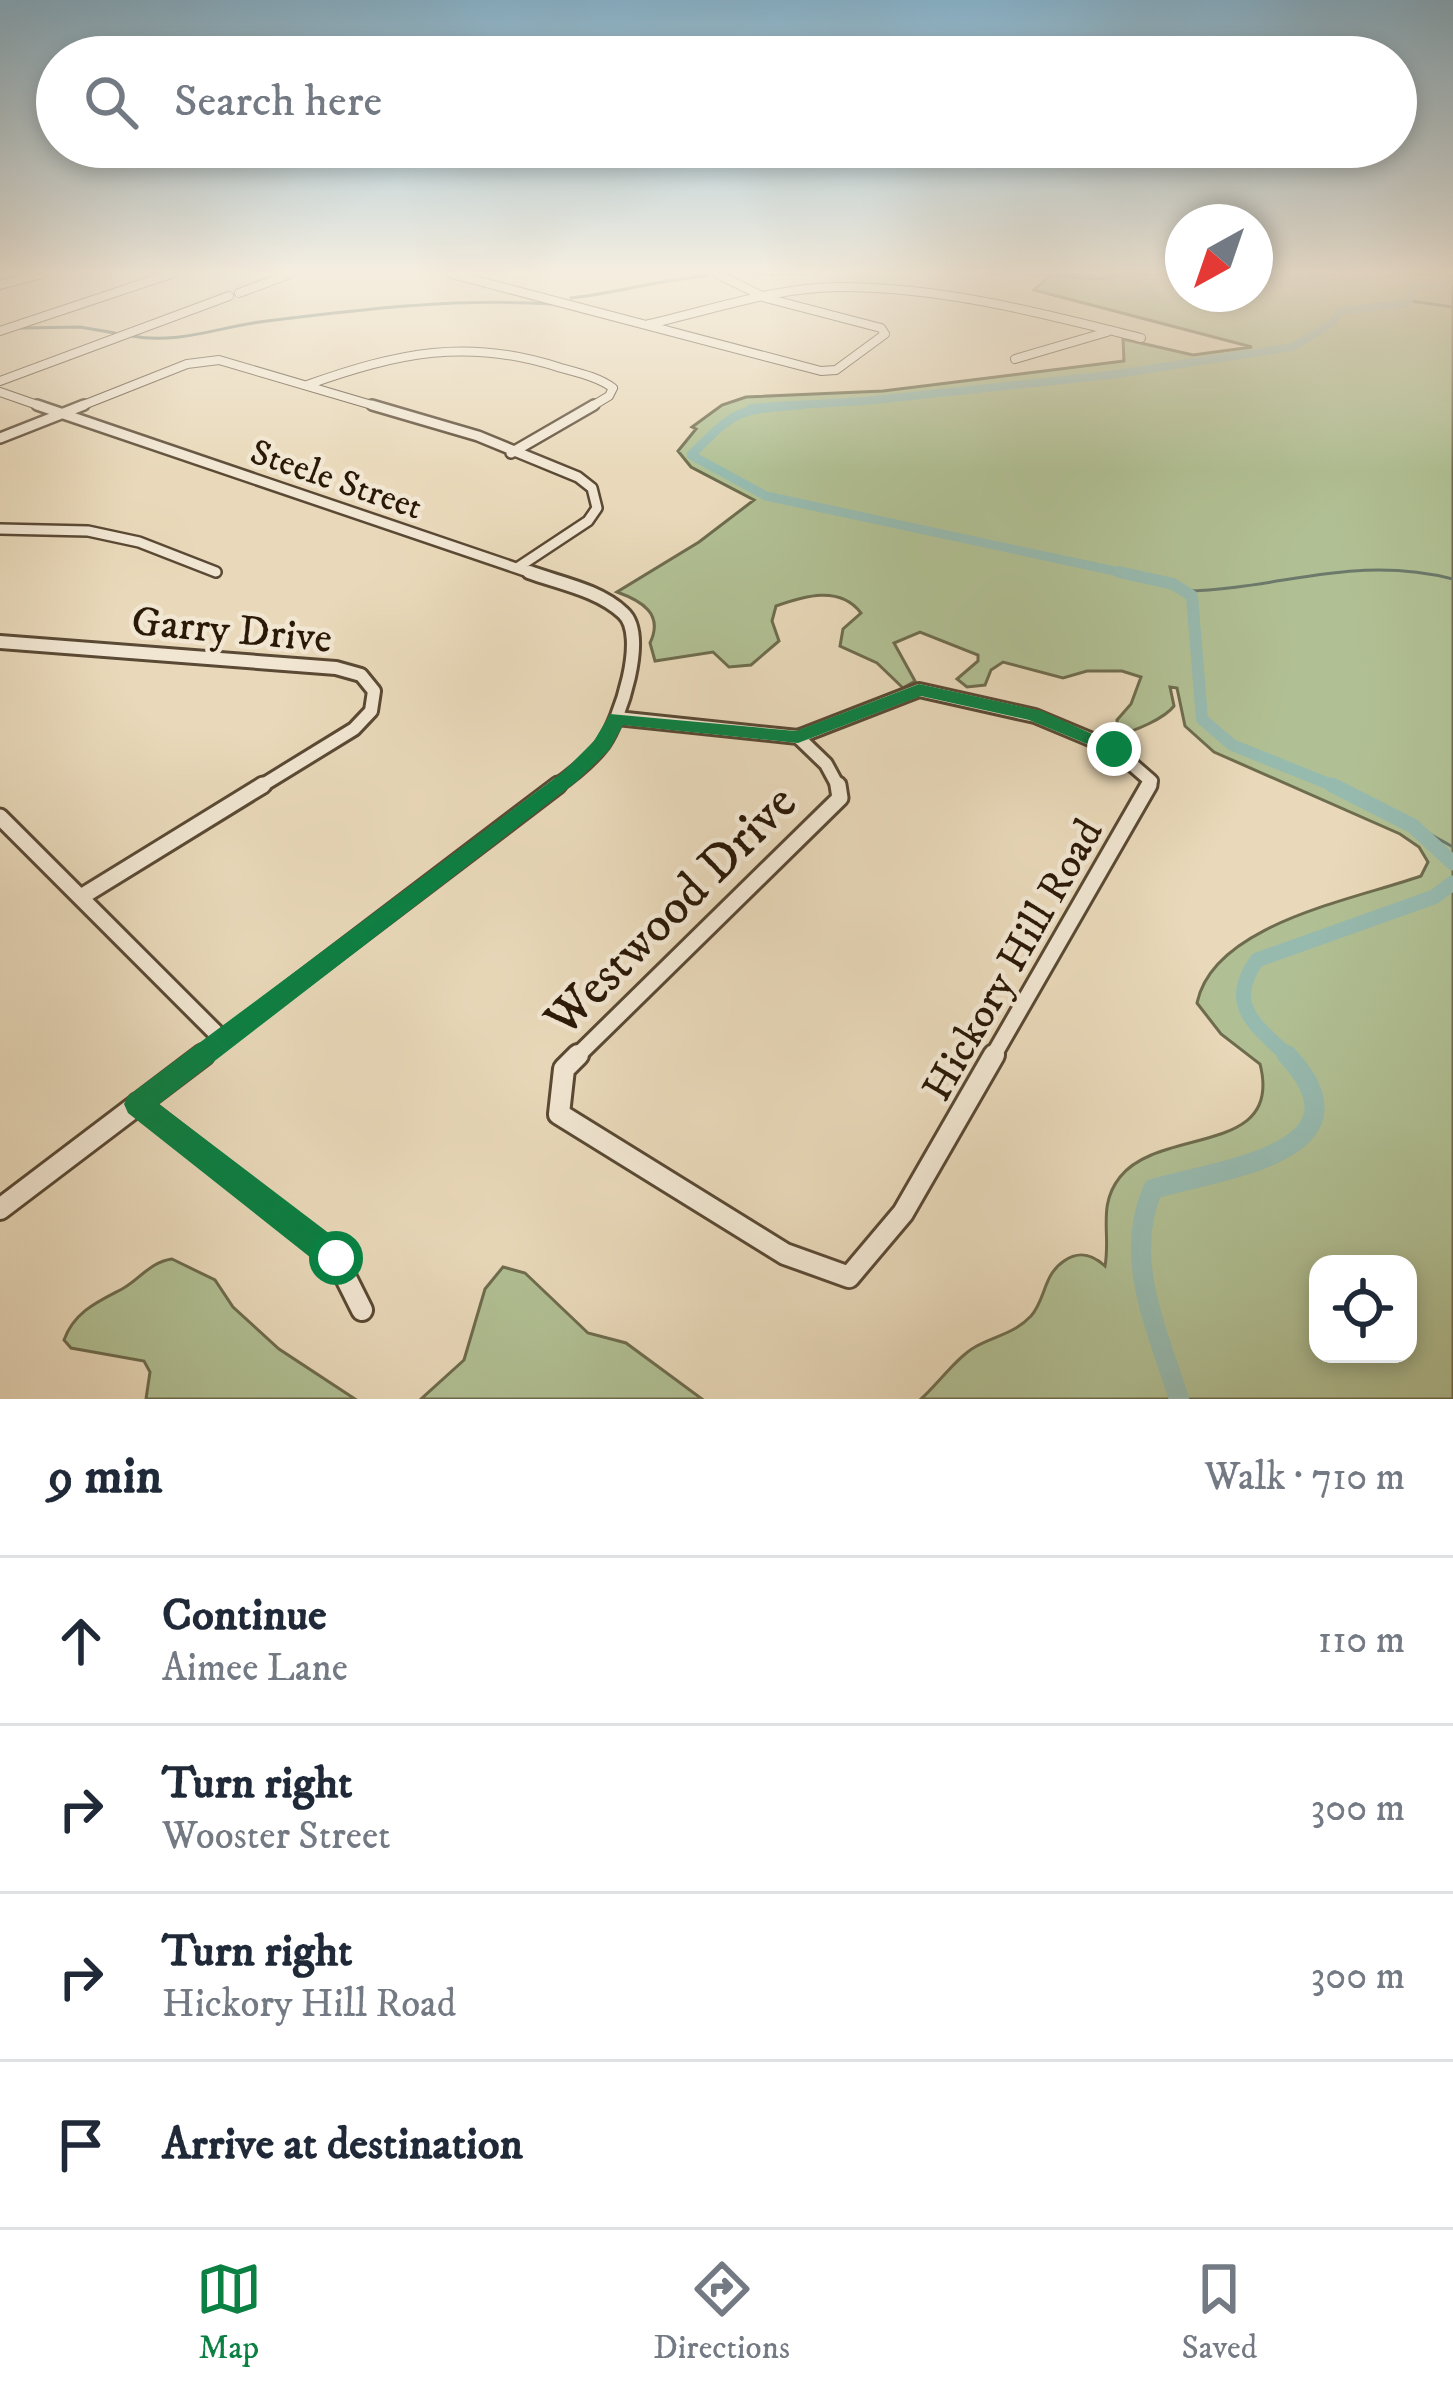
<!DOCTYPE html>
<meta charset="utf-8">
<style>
body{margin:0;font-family:"IM FELL DW Pica",serif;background:#f6f6f7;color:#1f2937}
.controls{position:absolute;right:36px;bottom:36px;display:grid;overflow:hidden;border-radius:24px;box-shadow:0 6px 18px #0003}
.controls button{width:108px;height:108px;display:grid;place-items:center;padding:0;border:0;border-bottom:3px solid #e0e1e3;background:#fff;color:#1f2937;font:60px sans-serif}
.compass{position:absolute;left:1165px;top:204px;width:108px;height:108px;border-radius:50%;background:#fff;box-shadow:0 6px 18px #0003;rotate:220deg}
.stop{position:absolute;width:36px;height:36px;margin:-27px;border:9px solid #0b8043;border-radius:50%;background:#fff}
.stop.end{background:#0b8043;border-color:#fff;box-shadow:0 3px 12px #0008}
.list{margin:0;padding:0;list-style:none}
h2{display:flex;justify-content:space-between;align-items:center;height:156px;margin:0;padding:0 48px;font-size:51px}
h2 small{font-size:39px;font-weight:400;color:#747a83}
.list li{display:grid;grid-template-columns:78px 1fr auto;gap:36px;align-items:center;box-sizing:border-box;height:168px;padding:0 48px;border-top:3px solid #e0e1e3}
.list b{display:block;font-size:45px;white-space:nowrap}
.list p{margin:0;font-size:39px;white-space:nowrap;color:#747a83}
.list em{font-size:39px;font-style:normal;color:#747a83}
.icon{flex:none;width:66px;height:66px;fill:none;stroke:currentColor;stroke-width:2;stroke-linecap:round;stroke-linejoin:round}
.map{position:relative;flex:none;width:1453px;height:1399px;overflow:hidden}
.search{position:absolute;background:#fff;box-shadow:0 6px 18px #0003;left:36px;right:36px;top:36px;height:132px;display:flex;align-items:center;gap:30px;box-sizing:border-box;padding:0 42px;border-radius:66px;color:#747a83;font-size:45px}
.sheet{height:828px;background:#fff}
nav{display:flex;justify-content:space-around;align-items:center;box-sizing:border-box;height:168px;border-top:3px solid #e0e1e3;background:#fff;font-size:33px;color:#747a83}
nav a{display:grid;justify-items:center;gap:6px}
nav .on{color:#0b8043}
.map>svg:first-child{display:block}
</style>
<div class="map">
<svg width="1453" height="1399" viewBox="0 0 1453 1399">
<rect width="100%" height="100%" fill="#e9d9ba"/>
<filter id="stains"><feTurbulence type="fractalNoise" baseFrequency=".00167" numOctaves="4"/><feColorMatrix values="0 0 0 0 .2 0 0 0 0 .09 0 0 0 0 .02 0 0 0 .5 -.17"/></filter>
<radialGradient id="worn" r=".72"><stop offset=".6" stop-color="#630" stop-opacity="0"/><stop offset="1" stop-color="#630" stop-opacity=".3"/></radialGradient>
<path fill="#b1c094" stroke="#6e6c4e" stroke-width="3" fill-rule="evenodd" d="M 1052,274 L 1183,274 L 1183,294 L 1255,294 L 1255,274 L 1453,274 L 1453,1399 L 921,1399 C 937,1385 958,1356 975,1347 C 994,1336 1014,1334 1031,1316 C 1046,1299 1043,1275 1064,1261 C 1080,1250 1093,1255 1105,1266 C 1111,1234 1097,1206 1120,1177 C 1160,1126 1284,1157 1260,1064 L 1221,1034 L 1197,1003 C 1213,924 1353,900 1421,876 L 1428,862 L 1419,847 L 1400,834 L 1214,752 L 1185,726 L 1177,688 L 1170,687 L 1174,706 C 1165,718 1134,732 1119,734 L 1117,720 L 1131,704 L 1141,677 L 1122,671 L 1087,671 L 1063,678 L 1003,662 L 991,670 L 985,685 L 967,687 L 957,679 L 978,661 L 978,655 L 920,632 L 894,643 L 915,681 L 903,688 L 877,663 L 840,646 L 843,629 L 861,613 C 840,585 804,596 776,606 L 772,621 L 779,641 L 751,665 L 729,667 L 713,652 L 655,661 L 650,643 C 664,614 642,601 617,592 L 699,542 L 754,500 L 691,467 L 678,451 L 696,429 L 692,427 L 722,405 L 746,397 L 883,391 L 1124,361 L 1123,339 L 1193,355 L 1252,347 L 1034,290 ZM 1318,1264 L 1408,1264 L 1408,1354 L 1318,1354 Z
M 172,1259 L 215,1280 L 233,1307 L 279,1349 L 355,1399 L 146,1399 L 150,1372 L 144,1361 L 71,1348 L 64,1340 C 74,1312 97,1302 122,1289 C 140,1279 150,1262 172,1259 Z
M 503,1267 L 525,1273 L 588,1333 L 626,1343 L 702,1399 L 421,1399 L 464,1360 L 485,1289 Z"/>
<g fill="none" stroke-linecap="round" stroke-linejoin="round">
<path stroke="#6c7a6c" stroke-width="3" d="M 755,274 L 806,274
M 981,274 L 1009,274
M 1023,274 L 1098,279 L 1129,274
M 571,298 C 618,293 661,279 708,276
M 1411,301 L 1453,307
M 21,328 L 80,327 L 115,333
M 132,336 C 177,345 222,326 267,321 C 363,309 456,298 552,304
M 1184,591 C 1282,589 1353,554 1453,579
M 1428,833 L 1453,847"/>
<path stroke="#97baaf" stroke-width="8" d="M 751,408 L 865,401 L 1110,375 L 1293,347 L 1332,323 L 1341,311 L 1408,303 L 1413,289 L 1453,281"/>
<path stroke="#97baaf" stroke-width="9" d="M 801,405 C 737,409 736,410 691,455 L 766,496 L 1133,575"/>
<path stroke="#97baaf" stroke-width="12" d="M 1119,572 L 1173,584 L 1192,596 L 1202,719 L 1232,745 L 1339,788"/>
<path stroke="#97baaf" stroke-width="15" d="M 1332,785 L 1413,826 L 1453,863
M 1290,1058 C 1257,1026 1224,1006 1257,960 L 1434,897 L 1453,883"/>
<path stroke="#97baaf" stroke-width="20" d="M 1179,1399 C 1158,1331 1122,1259 1153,1189 C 1220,1169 1378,1153 1287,1055"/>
<defs>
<path id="street-far4" d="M 452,274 L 821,371 L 836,370 L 885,334 L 881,328 L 766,298 L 717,274
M 0,285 L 42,274
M 239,293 L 290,274
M 649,324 C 711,310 776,287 840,287 C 943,287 1042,313 1141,338
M 0,331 L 171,274
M 1015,359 L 1107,332
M 0,381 L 229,296
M 307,385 C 398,353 467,337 561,368 C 579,373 598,377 613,388 L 609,396 L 589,408
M 0,392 L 46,408
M 76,408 L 187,364 L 219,360 L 382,408"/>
<path id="street-far3" d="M 37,405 L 537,575
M 372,405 L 478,436 L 578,477 L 592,488 L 597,508 L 588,521 L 517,568
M 0,438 L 84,405
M 511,453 L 594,405
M 0,529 L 88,531 L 139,542 L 216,572"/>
<path id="street-far2" d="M 529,572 C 559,583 599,590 623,613 C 648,635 620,720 603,744 C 590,761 571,776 554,788
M 0,642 L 336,668 L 361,675 L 374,691 L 371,711 L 354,729 L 258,788
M 617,718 L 798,737
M 798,737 L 826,764 L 839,788
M 798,737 L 919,690 L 1035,716 L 1114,749 L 1151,781 L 1147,788"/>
<path id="street-far1" d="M 0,817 L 222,1039
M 81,897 L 263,785
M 199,1058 L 558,785
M 575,1058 L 840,798 L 838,785
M 992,1058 L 1149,785"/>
<path id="street" d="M 578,1055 L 564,1069 L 559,1114 L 785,1254 L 849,1277 L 903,1213 L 994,1055
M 138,1104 L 336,1258 L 362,1310
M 0,1209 L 203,1055"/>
</defs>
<use href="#street-far4" stroke="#5a4934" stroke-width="10"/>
<use href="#street-far3" stroke="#5a4934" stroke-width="14"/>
<use href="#street-far2" stroke="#5a4934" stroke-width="18"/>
<use href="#street-far1" stroke="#5a4934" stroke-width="21"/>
<use href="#street" stroke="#5a4934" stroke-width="26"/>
<use href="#street-far4" stroke="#f1e6d2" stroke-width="8"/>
<use href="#street-far3" stroke="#f1e6d2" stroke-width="9"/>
<use href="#street-far2" stroke="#f1e6d2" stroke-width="12"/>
<use href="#street-far1" stroke="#f1e6d2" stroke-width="15"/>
<use href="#street" stroke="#f1e6d2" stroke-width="20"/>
</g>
<linearGradient id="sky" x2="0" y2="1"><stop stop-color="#87b6d1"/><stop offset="0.58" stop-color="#f5eee0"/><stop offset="1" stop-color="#f5eee0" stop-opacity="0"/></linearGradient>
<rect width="1453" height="470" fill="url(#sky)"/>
<path fill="#0b8043" d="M 919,684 L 1042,711 L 1125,749 L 1114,755 L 1029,720 L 921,696 L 798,743 L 623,725 L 609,750 L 577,781 L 159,1104 L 347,1247 L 352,1258 L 347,1269 L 336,1273 L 325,1269 L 128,1113 L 124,1104 L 128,1096 L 563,772 L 594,741 L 610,714 L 796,731 Z"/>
<g text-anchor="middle" stroke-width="9" stroke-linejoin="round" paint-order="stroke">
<g font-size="36" fill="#2b1907" stroke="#f1e6d2">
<text transform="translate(337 478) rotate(19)" y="13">Steele Street</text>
</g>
<g font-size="42" fill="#2b1907" stroke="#f1e6d2">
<text transform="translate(232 628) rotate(5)" y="15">Garry Drive</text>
<text transform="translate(1011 959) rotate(-60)" y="15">Hickory Hill Road</text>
</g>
<g font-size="51" fill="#2b1907" stroke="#f1e6d2">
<text transform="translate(669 909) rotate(-45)" y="18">Westwood Drive</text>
</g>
</g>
<rect width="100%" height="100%" filter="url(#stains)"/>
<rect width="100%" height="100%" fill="url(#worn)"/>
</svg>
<div class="controls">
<button><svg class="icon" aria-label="locate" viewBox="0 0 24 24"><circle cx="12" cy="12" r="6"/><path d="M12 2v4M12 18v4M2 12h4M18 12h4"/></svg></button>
</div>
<svg class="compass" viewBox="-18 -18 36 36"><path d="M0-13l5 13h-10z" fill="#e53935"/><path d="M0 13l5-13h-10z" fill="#747a83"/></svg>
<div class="stop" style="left:336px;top:1258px"></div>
<div class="stop end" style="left:1114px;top:749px"></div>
<div class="search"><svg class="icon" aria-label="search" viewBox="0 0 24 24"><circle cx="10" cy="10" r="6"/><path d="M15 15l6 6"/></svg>Search here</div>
</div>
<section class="sheet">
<h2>9 min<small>Walk · 710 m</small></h2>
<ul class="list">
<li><svg class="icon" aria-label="ahead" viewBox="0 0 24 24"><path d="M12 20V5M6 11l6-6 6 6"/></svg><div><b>Continue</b><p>Aimee Lane</p></div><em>110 m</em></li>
<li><svg class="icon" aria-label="right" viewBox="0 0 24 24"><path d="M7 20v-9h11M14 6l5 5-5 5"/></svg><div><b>Turn right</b><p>Wooster Street</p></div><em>300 m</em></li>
<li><svg class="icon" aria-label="right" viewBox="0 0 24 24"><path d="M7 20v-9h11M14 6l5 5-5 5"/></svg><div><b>Turn right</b><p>Hickory Hill Road</p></div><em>300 m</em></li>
<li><svg class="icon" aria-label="arrive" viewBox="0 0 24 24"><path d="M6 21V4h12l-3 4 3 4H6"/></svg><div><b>Arrive at destination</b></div></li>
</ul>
</section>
<nav>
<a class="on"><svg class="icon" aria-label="map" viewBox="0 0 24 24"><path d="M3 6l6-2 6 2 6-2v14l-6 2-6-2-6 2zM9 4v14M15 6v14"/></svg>Map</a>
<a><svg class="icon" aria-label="directions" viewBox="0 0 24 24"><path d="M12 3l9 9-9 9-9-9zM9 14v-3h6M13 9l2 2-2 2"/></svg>Directions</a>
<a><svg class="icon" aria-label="saved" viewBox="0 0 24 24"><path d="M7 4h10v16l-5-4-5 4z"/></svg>Saved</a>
</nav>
